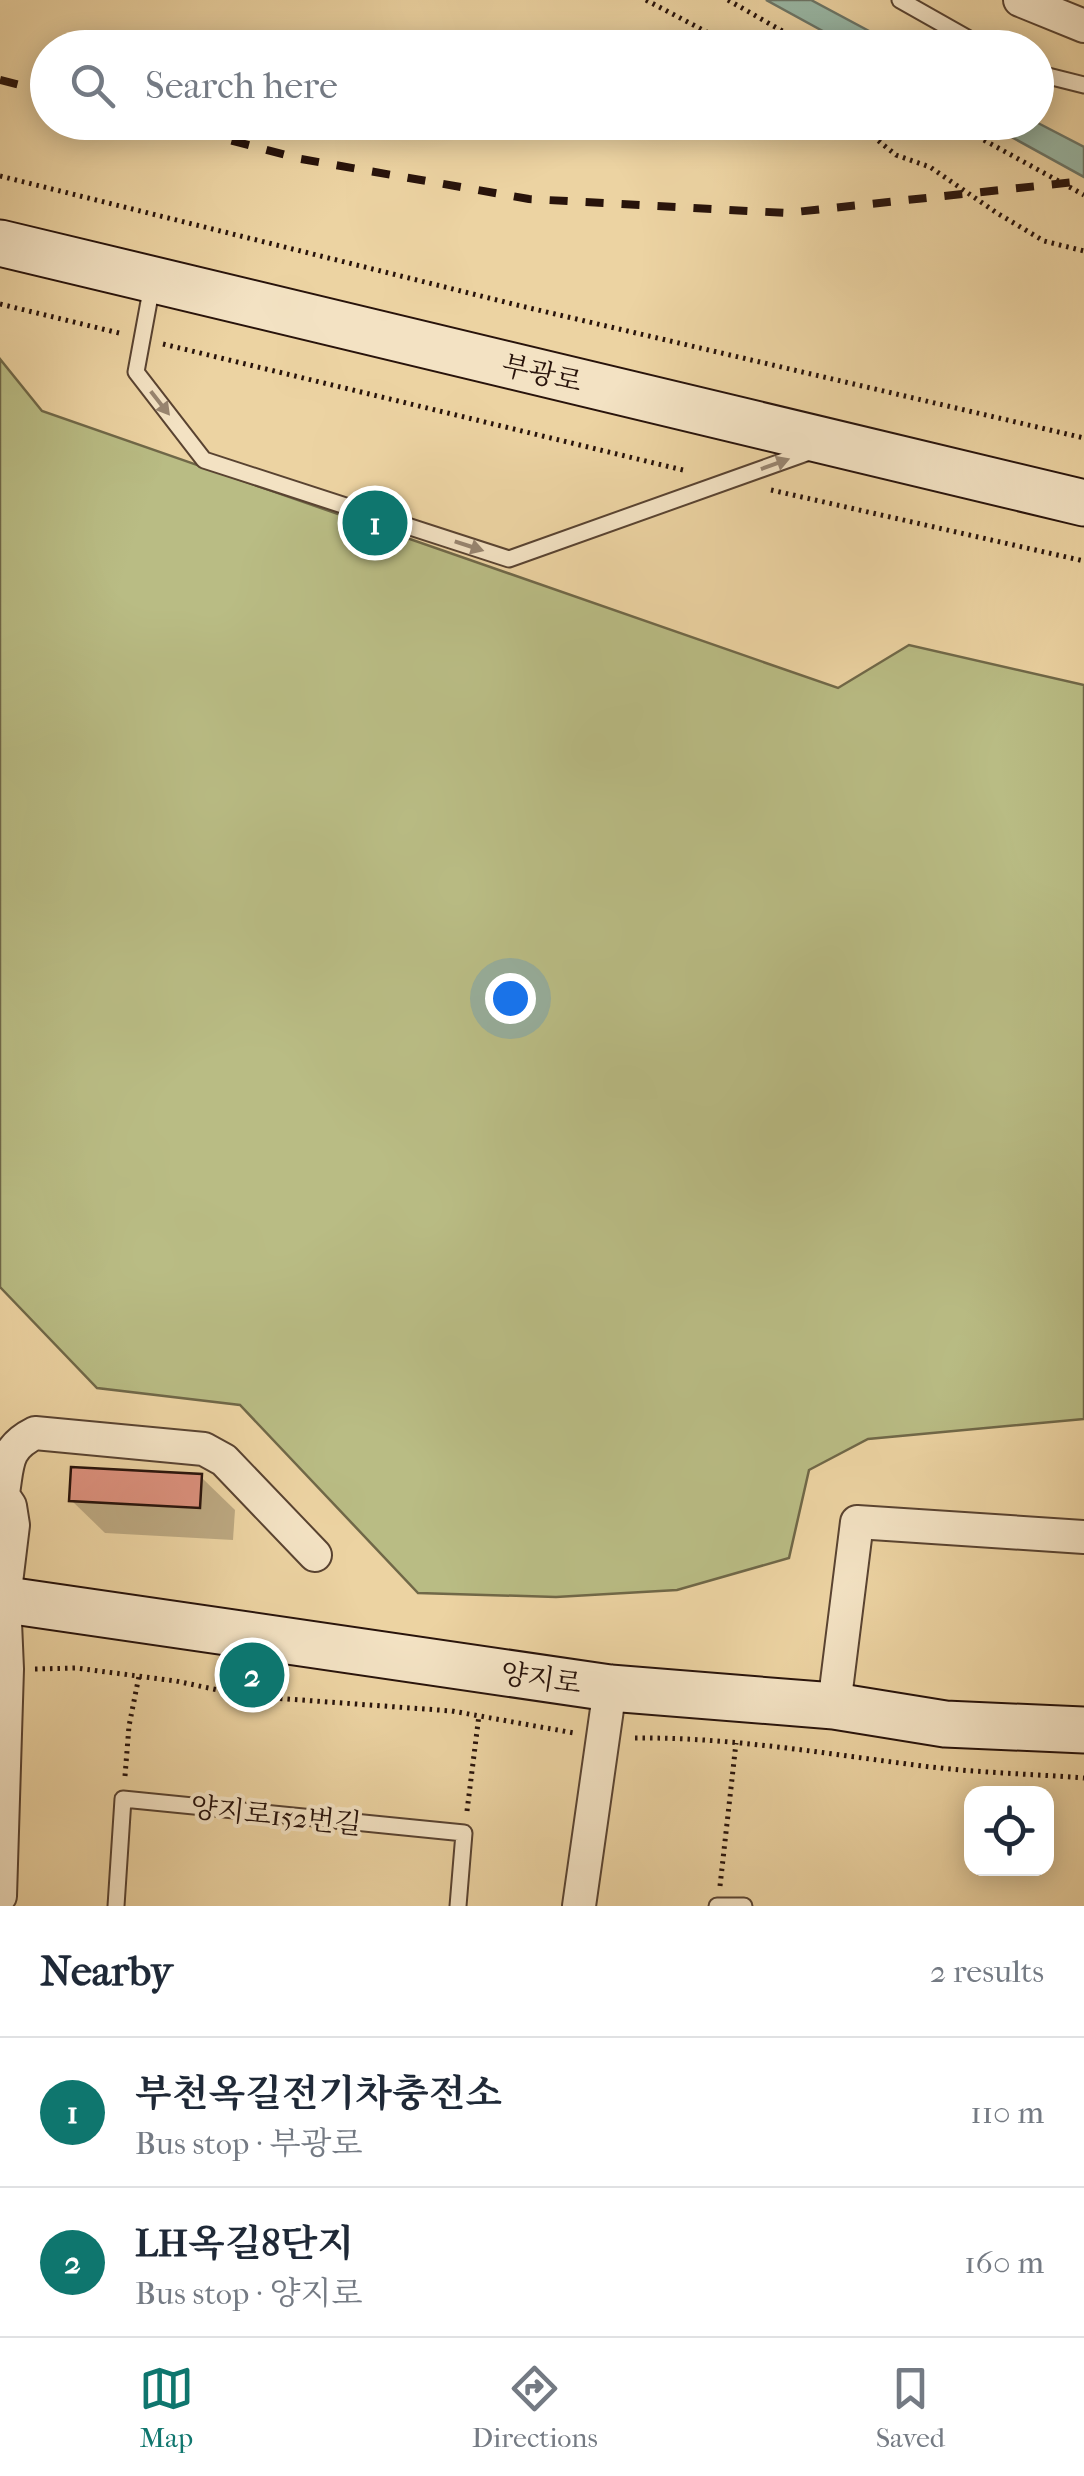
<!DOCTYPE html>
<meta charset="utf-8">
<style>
body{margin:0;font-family:"IM FELL French Canon","Noto Serif KR",serif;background:#f6f6f7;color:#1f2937}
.controls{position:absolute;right:30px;bottom:30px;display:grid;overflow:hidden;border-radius:20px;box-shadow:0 5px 25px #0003}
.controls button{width:90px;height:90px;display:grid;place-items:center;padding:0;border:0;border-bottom:2px solid #e0e1e3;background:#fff;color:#1f2937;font:50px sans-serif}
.you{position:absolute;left:510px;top:998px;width:35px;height:35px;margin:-25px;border:8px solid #fff;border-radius:50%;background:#1a73e8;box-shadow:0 0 0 15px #1a73e833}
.badge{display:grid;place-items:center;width:65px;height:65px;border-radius:50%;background:#0f766e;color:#fff;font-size:32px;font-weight:700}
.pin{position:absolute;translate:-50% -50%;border:5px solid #fff;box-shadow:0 2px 10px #0006}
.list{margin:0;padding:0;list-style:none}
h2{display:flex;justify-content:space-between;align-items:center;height:130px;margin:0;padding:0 40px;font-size:42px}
h2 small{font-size:32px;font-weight:400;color:#747a83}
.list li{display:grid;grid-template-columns:65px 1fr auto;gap:30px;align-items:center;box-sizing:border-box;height:150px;padding:0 40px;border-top:2px solid #e0e1e3}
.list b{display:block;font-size:38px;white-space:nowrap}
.list p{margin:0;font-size:32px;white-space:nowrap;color:#747a83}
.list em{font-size:32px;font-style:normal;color:#747a83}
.icon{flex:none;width:55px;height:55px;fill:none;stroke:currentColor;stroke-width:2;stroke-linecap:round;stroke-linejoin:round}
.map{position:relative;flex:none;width:1084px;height:1906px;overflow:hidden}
.search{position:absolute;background:#fff;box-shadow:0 5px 25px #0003;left:30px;right:30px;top:30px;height:110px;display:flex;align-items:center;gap:25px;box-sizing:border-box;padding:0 35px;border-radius:55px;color:#747a83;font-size:38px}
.sheet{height:430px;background:#fff}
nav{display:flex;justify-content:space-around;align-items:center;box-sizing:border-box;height:140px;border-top:2px solid #e0e1e3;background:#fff;font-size:28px;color:#747a83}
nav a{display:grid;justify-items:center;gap:5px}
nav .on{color:#0f766e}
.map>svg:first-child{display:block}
</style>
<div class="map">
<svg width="1084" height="1906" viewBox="0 0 1084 1906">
<rect width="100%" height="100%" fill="#ecd3a2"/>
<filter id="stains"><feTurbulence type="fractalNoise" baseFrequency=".002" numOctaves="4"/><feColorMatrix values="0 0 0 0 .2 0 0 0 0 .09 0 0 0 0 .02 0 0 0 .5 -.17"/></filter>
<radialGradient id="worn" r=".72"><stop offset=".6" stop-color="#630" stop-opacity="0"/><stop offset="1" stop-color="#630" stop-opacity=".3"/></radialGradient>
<path fill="#b9bc84" stroke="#706848" stroke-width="2.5" d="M 0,359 L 42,411 L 838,688 L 909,645 L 1084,685 L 1084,1419 L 868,1439 L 809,1470 L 789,1558 L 677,1590 L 556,1597 L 418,1593 L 240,1405 L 97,1388 L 0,1287 Z"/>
<path fill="#99b8a6" stroke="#6c7668" stroke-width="2.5" d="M 766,0 L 811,0 L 899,47 L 852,47 Z
M 1036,122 L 1084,147 L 1084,177 L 986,123 Z"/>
<path fill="#0003" d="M 201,1477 L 235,1510 L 233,1540 L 105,1533 L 71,1500 Z"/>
<path fill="#dd917e" stroke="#28130b" stroke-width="2.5" d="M 71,1467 L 202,1474 L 200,1508 L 69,1501 Z"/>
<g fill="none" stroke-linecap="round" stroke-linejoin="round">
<defs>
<path id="lane" d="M 900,0 L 985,48
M 1036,73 L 1084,85
M 152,285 L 136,372 L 204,460 L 509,559 L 812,451
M 116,1906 L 123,1799 L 464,1833 L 458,1906
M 717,1906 L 744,1906"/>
<path id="street" d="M 1020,0 L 1084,26
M 0,1491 L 10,1506 L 13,1525 L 4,1599 L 7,1669 L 0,1896
M 3,1493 C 8,1463 5,1448 35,1433 L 204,1449 L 224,1460 L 315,1555
M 834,1706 L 857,1522 L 1084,1537
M 579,1906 L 610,1688"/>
<path id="secondary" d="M 0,243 L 1084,503
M 0,1599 L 610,1688 L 834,1706 L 945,1724 L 1084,1730"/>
</defs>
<use href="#lane" stroke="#594331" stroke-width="19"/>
<use href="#street" stroke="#594331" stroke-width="36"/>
<use href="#secondary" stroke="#28130b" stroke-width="49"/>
<path stroke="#28130b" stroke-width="5" stroke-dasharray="2.5 5" stroke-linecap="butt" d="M 646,0 L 737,48
M 728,0 L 812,48
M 855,122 L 896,155 L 930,167 L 997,213 L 1044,241 L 1084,251
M 951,122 L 1084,195
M 0,176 L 521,306 L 1084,438
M 0,304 L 123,334
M 163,344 L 687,471
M 771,490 L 1084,561
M 35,1669 L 76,1668 L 176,1681 L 246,1696 L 452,1711 L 574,1733
M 635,1738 C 735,1737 832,1755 931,1767 C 982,1773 1033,1774 1084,1778
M 125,1776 L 129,1726 L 139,1676
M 467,1811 L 479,1715
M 720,1886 L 736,1743"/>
<use href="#lane" stroke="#f3e2c3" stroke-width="15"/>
<use href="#street" stroke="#f3e2c3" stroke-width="32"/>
<use href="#secondary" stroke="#f3e2c3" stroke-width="45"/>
<path stroke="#28130b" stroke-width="8" stroke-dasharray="18 18" stroke-linecap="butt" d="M 0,80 L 48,92
M 162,122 L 301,159 L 529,199 L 786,213 L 1084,181"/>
</g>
<defs><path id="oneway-solid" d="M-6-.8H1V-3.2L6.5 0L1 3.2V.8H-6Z" transform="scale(2.5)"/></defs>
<g fill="#988570">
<use href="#oneway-solid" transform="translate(160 403) rotate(52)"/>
<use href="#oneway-solid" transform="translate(775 464) rotate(-20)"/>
<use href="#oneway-solid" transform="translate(469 546) rotate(18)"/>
</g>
<g text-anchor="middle" stroke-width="8" stroke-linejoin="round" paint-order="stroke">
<g font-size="28" fill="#28130b" stroke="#f3e2c3">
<text transform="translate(542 373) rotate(13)" y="10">부광로</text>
<text transform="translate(541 1678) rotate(8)" y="10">양지로</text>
<text transform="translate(276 1815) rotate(6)" y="10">양지로152번길</text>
</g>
</g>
<rect width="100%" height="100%" filter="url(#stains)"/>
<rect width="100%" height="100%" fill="url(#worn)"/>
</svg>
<div class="controls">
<button><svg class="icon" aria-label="locate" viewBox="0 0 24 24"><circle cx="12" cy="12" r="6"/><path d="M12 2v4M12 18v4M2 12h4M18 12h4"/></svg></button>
</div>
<div class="you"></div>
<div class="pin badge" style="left:375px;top:523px">1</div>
<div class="pin badge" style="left:252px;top:1675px">2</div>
<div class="search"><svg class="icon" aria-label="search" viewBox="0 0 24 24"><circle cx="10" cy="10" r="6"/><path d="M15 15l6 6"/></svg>Search here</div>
</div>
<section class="sheet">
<h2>Nearby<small>2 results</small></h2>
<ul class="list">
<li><span class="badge">1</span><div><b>부천옥길전기차충전소</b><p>Bus stop · 부광로</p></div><em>110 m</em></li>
<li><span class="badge">2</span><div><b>LH옥길8단지</b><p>Bus stop · 양지로</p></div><em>160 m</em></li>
</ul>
</section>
<nav>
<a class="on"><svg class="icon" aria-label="map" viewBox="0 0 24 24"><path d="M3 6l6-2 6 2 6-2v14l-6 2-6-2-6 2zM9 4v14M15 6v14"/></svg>Map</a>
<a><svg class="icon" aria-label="directions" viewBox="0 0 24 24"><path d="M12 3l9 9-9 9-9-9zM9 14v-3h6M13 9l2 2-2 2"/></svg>Directions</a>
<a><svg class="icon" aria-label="saved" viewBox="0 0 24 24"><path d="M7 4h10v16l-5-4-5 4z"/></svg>Saved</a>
</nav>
